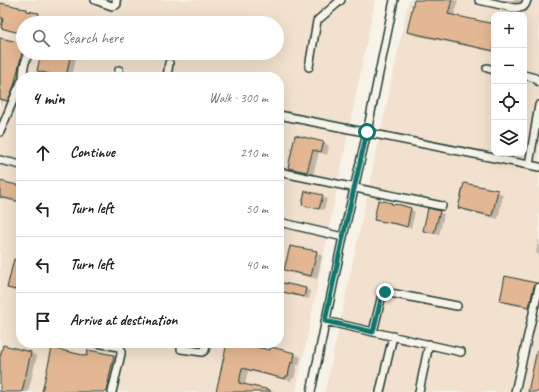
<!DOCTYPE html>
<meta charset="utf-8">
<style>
body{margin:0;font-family:Caveat,sans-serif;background:#f2f2f2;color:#202124}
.controls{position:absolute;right:12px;top:12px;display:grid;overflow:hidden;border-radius:8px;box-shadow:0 4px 16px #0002}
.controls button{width:36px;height:36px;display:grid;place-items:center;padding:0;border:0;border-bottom:1px solid #e0e0e0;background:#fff;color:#202124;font:20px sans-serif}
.stop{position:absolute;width:12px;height:12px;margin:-9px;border:3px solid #0f766e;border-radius:50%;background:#fff}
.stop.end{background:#0f766e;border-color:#fff;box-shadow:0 1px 4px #0008}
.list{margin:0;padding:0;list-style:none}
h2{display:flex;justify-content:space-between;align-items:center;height:52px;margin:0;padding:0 16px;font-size:17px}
h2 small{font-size:13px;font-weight:400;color:#757577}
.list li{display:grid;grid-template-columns:26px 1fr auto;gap:12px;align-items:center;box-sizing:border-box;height:56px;padding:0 16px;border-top:1px solid #e0e0e0}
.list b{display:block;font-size:15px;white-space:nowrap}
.list em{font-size:13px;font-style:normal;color:#757577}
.icon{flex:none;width:22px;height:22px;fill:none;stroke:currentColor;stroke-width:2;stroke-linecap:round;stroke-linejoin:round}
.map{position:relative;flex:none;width:539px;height:392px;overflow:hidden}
.search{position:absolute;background:#fff;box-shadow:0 4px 16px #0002;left:16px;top:16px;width:268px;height:44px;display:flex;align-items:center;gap:10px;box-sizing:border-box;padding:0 14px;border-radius:22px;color:#757577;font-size:15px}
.panel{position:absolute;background:#fff;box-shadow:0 4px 16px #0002;left:16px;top:72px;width:268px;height:276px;border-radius:16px}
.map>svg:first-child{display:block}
</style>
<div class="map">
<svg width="539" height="392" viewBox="0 0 539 392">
<rect width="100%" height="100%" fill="#f7f3e8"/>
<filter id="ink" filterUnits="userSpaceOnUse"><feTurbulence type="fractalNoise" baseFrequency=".025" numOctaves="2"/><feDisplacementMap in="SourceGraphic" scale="8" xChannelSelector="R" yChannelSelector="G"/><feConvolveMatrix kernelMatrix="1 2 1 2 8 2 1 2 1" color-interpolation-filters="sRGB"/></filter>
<g filter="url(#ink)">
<path fill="#f1e1ce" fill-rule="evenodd" d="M 0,0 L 375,0 L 296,392 L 0,392 ZM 23,23 L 277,23 L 277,53 L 23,53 ZM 21,77 L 279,77 L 279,343 L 21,343 Z
M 409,0 L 539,0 L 539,392 L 325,392 ZM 494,15 L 524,15 L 524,153 L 494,153 Z"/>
<path fill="#0003" d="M 415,0 L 458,0 L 454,16 L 494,25 L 494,52 L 414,35 L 408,31 Z
M 496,0 L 529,0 L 521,6 Z
M 0,2 L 1,2 L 0,4 L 19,7 L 30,12 L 38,14 L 42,16 L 40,23 L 23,23 L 23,34 L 5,30 L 2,28 L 4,19 L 0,18 Z
M 0,39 L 23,44 L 23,53 L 29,53 L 14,103 L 1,101 L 0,107 Z
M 42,53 L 77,53 L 72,77 L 57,77 L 44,74 L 38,71 Z
M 323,142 L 329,146 L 327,155 L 319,152 L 313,175 L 295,171 L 289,167 Z
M 0,182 L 21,187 L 21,203 L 0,198 Z
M 497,191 L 503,195 L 498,219 L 465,211 L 459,208 Z
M 322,196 L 327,199 L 324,210 L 308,207 L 304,204 Z
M 411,209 L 415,212 L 411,228 L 403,226 L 379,222 L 375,219 Z
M 439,212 L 444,214 L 439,235 L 429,233 L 424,230 Z
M 538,240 L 539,240 L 539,255 L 536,253 Z
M 316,252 L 322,256 L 317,279 L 291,273 L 285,270 Z
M 21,262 L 21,292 L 14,291 L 8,287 Z
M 279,283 L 306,289 L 310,291 L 309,299 L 279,292 Z
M 535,284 L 539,286 L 535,309 L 507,304 L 501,300 Z
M 187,343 L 208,343 L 207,349 L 191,345 Z
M 228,343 L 232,343 L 271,352 L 271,348 L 295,354 L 301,357 L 299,365 L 297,365 L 294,379 L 292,378 L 291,381 L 248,371 L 245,385 L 275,392 L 217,392 Z
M 4,346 L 31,353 L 37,356 L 28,392 L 0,392 L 0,362 Z
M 113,356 L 119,359 L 114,392 L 43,392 L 88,357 Z"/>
<path fill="#e3b793" stroke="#1f3d34" d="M 414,0 L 452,0 L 448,14 L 494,24 L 494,51 L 407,32 Z
M 0,3 L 19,7 L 19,8 L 27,9 L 27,11 L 39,13 L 36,23 L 23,22 L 23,34 L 1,28 L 3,18 L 0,18 Z
M 0,38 L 23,43 L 23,49 L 14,86 L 8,101 L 0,99 Z
M 41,53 L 71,53 L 66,77 L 62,77 L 37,71 Z
M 295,135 L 324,142 L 321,152 L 313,150 L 307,172 L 288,168 Z
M 0,181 L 21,186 L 21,202 L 0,197 Z
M 464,183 L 498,190 L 492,216 L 458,208 Z
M 305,191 L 323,195 L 319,209 L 302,205 Z
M 378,200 L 392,203 L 391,204 L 401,205 L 411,208 L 407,227 L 397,224 L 374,220 Z
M 428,208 L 440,211 L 434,233 L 423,231 Z
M 290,246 L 317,251 L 311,276 L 284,270 Z
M 14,259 L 21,261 L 21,291 L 7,288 Z
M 505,276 L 536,283 L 534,286 L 529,307 L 500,301 Z
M 279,282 L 306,288 L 304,297 L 279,291 Z
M 227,343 L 237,343 L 270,350 L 271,347 L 295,353 L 293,363 L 291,362 L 288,376 L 286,376 L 285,379 L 242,368 L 239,383 L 270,390 L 270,392 L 216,392 Z
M 3,345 L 31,352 L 22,392 L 0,392 L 0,357 Z
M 52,348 L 87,356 L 88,350 L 114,355 L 108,383 L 109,383 L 107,392 L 42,392 Z
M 537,350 L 539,351 L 539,392 L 528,392 Z"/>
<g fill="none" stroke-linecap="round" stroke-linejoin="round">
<defs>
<path id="minor" d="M 95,0 L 112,6 L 116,5 L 117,4 L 116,0
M 479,0 L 514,8 C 522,8 525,8 527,0
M 309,67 L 317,21 L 319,19 L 341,0
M 487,68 L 494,70
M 524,75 L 535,78 L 539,82
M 23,77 L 24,66 L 28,54
M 118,77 L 119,70
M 167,77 L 169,63
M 279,115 L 539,167
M 0,132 L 17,91 L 19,88 L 21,82
M 0,160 L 21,165
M 529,165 L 539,105
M 279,172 L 442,206
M 279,222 L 343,237
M 325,321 L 461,352
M 373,332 L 382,295 L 385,292 L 457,306
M 97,343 L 119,347 L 121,349 L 121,354 L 112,392
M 181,349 L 202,352 L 205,350 L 207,343
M 311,392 L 343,237 L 367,132 L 394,0
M 380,392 L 393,336
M 419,392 L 429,344
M 515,392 L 539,287"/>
</defs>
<use href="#minor" stroke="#1f3d34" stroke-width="10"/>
<use href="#minor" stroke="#f7f3e8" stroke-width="7"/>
</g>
</g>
<g fill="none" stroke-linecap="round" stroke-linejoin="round" filter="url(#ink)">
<path stroke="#0f766e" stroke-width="5" d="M 367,132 L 343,237 L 325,321 L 373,332 L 382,295 L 385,292"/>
</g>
</svg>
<div class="controls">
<button>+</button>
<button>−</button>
<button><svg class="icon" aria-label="locate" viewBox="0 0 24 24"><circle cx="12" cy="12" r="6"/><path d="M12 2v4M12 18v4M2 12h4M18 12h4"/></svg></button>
<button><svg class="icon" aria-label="layers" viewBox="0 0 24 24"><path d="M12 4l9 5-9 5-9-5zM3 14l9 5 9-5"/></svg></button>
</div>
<div class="stop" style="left:367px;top:132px"></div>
<div class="stop end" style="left:385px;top:292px"></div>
<div class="search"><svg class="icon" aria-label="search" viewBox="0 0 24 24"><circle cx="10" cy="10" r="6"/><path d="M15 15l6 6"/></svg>Search here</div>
<section class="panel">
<h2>4 min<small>Walk · 300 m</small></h2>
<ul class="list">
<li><svg class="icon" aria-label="ahead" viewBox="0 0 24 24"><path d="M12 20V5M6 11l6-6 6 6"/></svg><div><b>Continue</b></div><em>210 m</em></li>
<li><svg class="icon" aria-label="left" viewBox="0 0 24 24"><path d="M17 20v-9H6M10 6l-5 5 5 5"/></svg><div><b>Turn left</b></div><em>50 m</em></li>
<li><svg class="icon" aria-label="left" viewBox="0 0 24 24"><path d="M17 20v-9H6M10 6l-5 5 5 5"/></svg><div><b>Turn left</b></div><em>40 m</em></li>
<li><svg class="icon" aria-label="arrive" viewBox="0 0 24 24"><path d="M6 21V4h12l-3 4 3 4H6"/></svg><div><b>Arrive at destination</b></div></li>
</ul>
</section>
</div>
